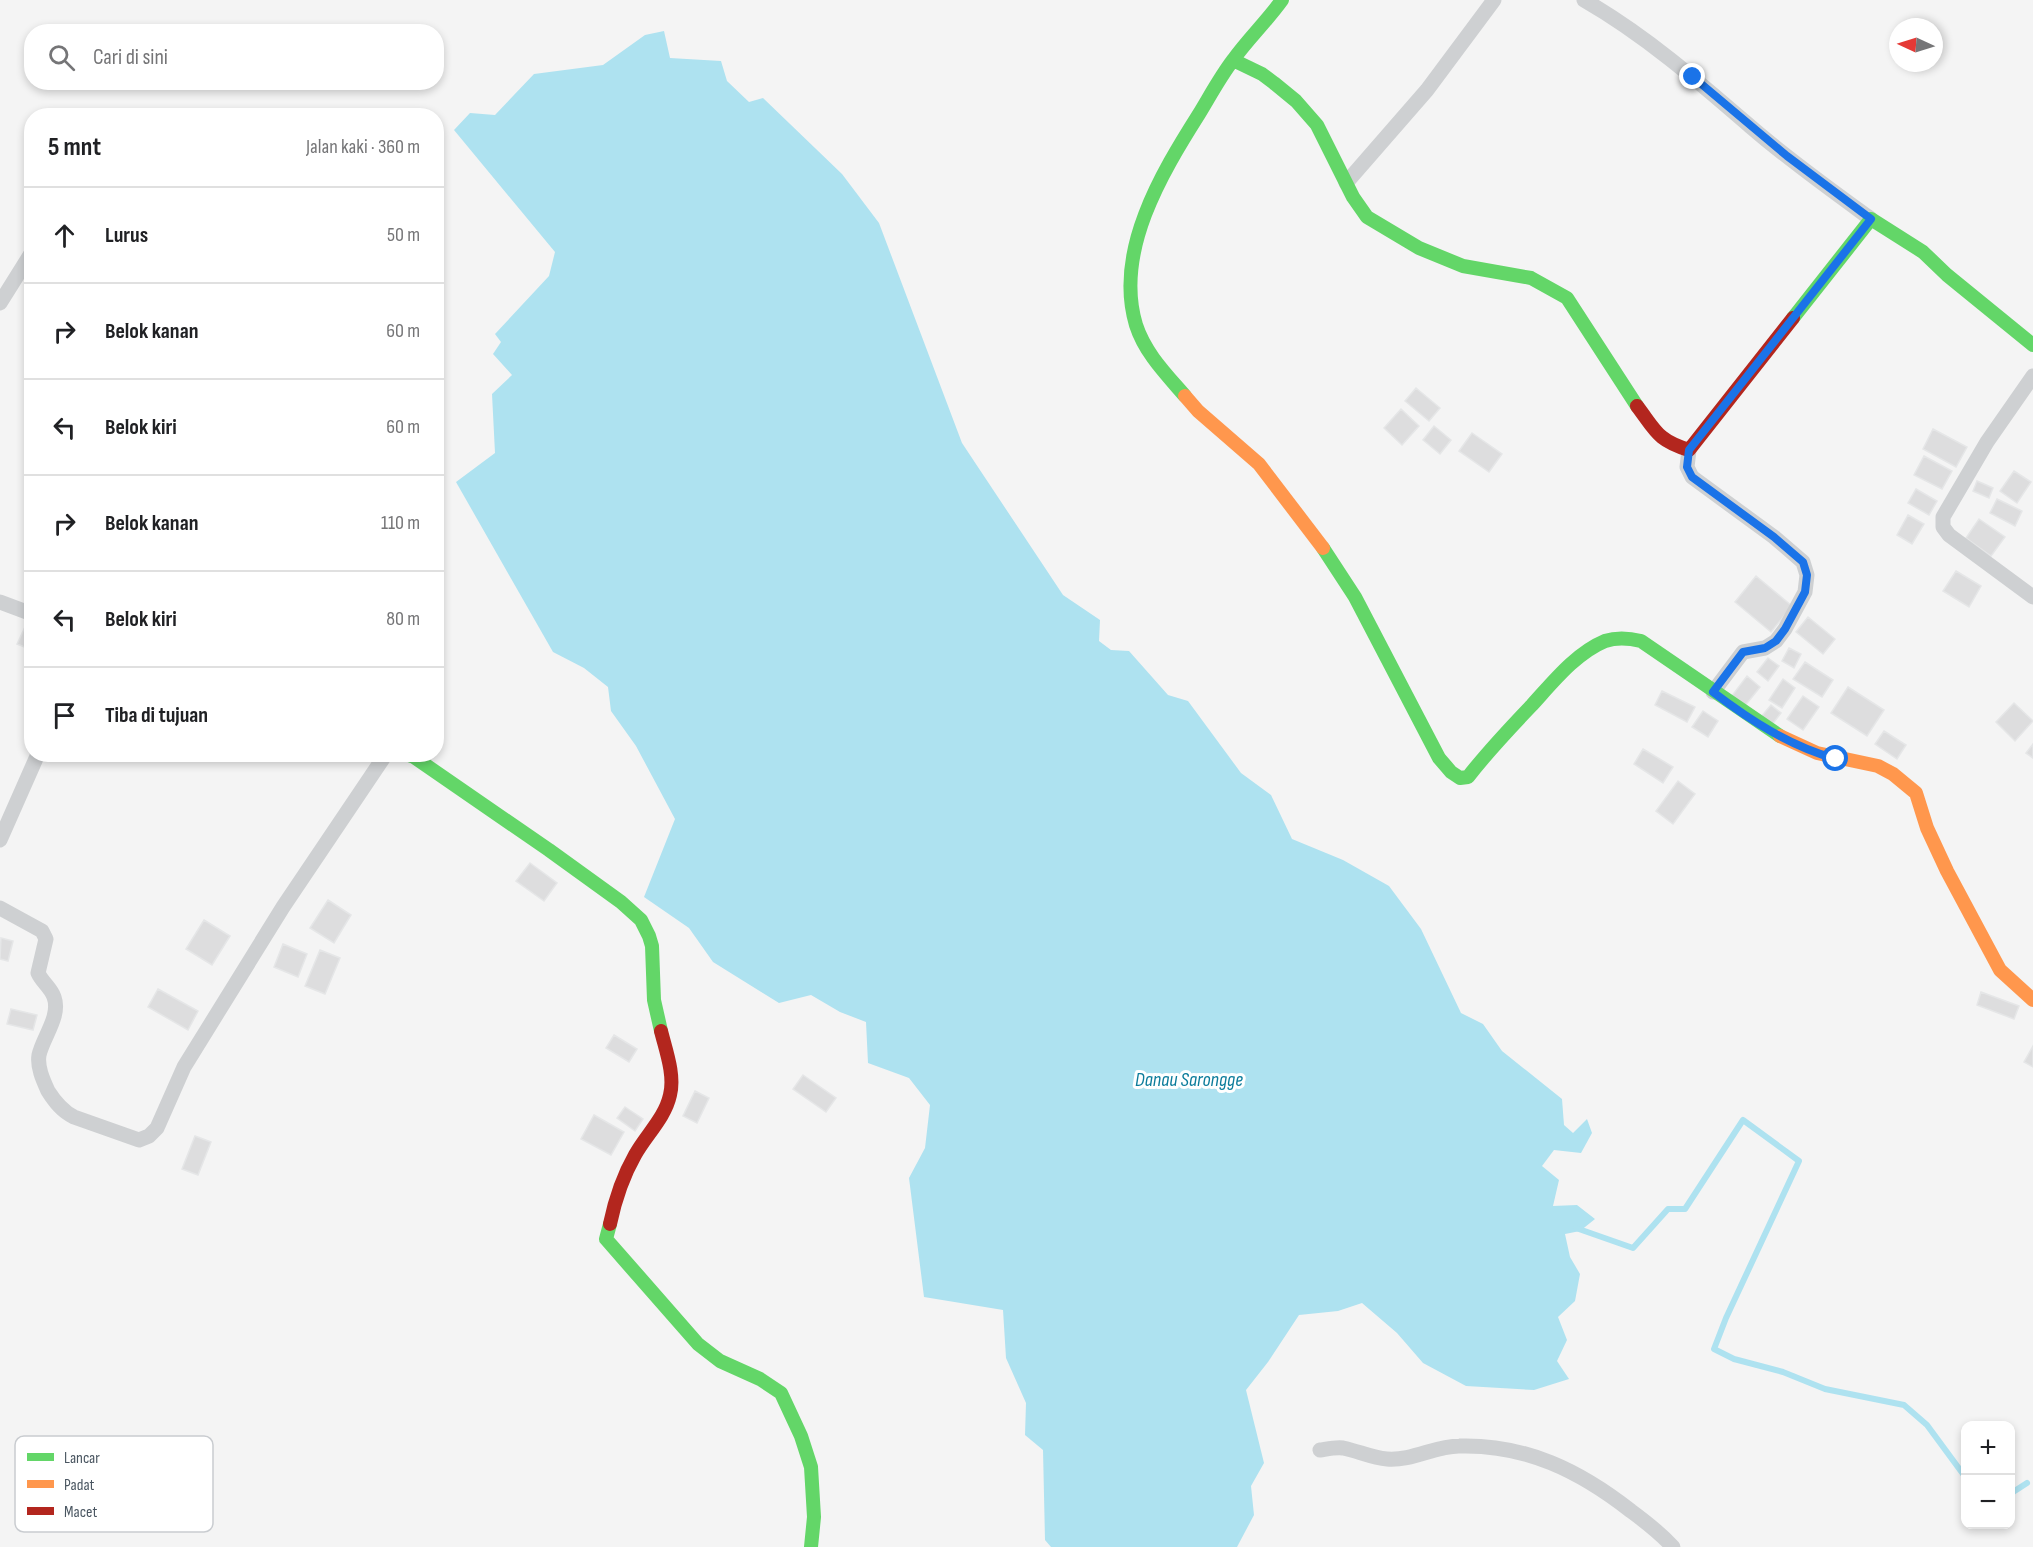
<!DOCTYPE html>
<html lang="id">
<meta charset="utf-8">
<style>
body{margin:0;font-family:"Sofia Sans Condensed",sans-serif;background:#f2f2f2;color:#202124}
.controls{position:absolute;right:18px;bottom:18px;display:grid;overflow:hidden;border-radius:12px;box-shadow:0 3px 9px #0003}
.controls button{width:54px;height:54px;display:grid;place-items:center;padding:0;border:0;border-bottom:2px solid #e0e0e0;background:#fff;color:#202124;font:30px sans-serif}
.compass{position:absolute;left:1889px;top:18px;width:54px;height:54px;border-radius:50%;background:#fff;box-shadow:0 3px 9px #0003;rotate:274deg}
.stop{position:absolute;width:18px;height:18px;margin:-14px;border:4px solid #1a73e8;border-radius:50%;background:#fff}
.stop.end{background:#1a73e8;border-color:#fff;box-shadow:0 2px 6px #0008}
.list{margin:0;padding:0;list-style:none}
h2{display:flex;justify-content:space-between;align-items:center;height:78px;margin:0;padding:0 24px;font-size:26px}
h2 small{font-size:20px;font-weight:400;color:#757577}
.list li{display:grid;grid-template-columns:39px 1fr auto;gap:18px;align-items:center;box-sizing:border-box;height:96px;padding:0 24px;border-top:2px solid #e0e0e0}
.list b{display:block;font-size:22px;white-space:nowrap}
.list em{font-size:20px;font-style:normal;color:#757577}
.icon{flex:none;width:33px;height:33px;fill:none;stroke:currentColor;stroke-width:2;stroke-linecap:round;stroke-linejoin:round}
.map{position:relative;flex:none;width:2033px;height:1547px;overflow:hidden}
.search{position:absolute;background:#fff;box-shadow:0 3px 9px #0003;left:24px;top:24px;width:420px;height:66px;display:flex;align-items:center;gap:15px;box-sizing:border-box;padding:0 21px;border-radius:24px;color:#757577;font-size:22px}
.panel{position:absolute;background:#fff;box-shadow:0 3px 9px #0003;left:24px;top:108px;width:420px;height:654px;border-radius:24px}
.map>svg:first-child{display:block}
</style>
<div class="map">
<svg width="2033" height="1547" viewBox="0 0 2033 1547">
<rect width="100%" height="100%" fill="#f4f4f4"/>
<path fill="#aee2f0" d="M 664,31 L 670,58 L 721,61 L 727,81 L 749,102 L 763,98 L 842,174 L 879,223 L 962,443 L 1063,595 L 1100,620 L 1099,641 L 1111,650 L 1129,651 L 1168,695 L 1188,701 L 1241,773 L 1271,795 L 1292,839 L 1343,860 L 1389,886 L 1421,929 L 1461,1013 L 1483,1024 L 1502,1051 L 1562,1099 L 1564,1125 L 1573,1133 L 1587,1119 L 1592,1133 L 1581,1153 L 1554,1150 L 1542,1166 L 1559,1180 L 1553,1206 L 1577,1205 L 1595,1219 L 1580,1231 L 1565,1234 L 1570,1257 L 1580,1274 L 1575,1301 L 1558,1317 L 1567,1340 L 1557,1361 L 1569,1379 L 1534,1390 L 1466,1386 L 1423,1363 L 1397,1333 L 1362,1303 L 1338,1311 L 1299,1315 L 1268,1362 L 1246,1390 L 1264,1463 L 1251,1486 L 1254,1515 L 1237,1547 L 1051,1547 L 1045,1540 L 1043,1450 L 1025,1435 L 1026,1403 L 1006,1358 L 1003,1310 L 924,1297 L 909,1178 L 925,1148 L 930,1105 L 909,1078 L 868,1063 L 866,1022 L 840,1012 L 811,995 L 779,1003 L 713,962 L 689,928 L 644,897 L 675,819 L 636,746 L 611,711 L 608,687 L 584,668 L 553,652 L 456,482 L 495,453 L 492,394 L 512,375 L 493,354 L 501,342 L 495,334 L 549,276 L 555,252 L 454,130 L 470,113 L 495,115 L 534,74 L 603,65 L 645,35 Z"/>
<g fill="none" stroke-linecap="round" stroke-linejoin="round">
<path stroke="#aee2f0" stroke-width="6" d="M 1576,1228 L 1633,1248 L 1668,1209 L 1685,1209 L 1743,1120 L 1799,1161 L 1726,1318 L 1714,1349 L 1734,1359 L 1783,1372 L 1825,1389 L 1904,1405 L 1927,1425 L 1966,1478
M 2010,1494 L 2027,1483"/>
</g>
<path fill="#ddddde" stroke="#e5e6e7" stroke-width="1.5" d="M 1416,388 L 1440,408 L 1429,421 L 1405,401 Z
M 1401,409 L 1419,426 L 1402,445 L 1384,428 Z
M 1434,426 L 1451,440 L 1440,454 L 1423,440 Z
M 1933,429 L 1967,447 L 1956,467 L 1923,449 Z
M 1472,433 L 1502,454 L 1489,472 L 1459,451 Z
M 1924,456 L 1952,471 L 1942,489 L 1914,475 Z
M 2014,471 L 2031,482 L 2017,503 L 2000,491 Z
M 1977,481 L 1993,488 L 1989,498 L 1973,491 Z
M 1916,489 L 1937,501 L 1929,515 L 1908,503 Z
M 1997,499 L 2022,511 L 2015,526 L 1990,513 Z
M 1908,515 L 1924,524 L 1912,544 L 1897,535 Z
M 1979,519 L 2005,537 L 1991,556 L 1966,538 Z
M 1956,571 L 1981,586 L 1969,607 L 1943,591 Z
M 1756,576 L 1792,606 L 1771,632 L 1735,602 Z
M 1808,617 L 1835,639 L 1823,654 L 1796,632 Z
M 25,627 L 32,630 L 32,650 L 17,644 Z
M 1789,648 L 1801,654 L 1794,668 L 1782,661 Z
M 1768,658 L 1779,666 L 1768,681 L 1757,672 Z
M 1805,662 L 1833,680 L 1822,697 L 1793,679 Z
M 1747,676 L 1760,687 L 1744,707 L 1731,697 Z
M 1783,679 L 1795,688 L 1782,708 L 1769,700 Z
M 1848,687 L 1884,710 L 1867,736 L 1831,713 Z
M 1662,691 L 1695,707 L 1687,722 L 1655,705 Z
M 1803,696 L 1819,707 L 1803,730 L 1787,719 Z
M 2014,703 L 2033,721 L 2015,741 L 1996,722 Z
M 1771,705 L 1781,713 L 1771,726 L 1761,717 Z
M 1703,711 L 1718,721 L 1708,737 L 1692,727 Z
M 1884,731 L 1906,745 L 1897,759 L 1875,744 Z
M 2033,744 L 2033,758 L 2026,753 Z
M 1643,749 L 1673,767 L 1663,783 L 1634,764 Z
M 1678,781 L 1695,794 L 1673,824 L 1656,811 Z
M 530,863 L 557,883 L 544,901 L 516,881 Z
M 328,900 L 351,915 L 334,943 L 310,928 Z
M 204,920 L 230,936 L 212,965 L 186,949 Z
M 1,938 L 13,941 L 8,961 L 0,959 Z
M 283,944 L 307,954 L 298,977 L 274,967 Z
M 320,950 L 340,958 L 325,994 L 305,986 Z
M 158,989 L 198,1011 L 188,1030 L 148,1007 Z
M 1981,992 L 2019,1006 L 2014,1019 L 1977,1005 Z
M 11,1009 L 37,1015 L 33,1030 L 7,1024 Z
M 614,1035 L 637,1049 L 629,1062 L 606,1048 Z
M 2033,1046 L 2033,1067 L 2024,1062 Z
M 803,1075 L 836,1098 L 826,1112 L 793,1089 Z
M 695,1091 L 709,1098 L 697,1123 L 683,1116 Z
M 625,1107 L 643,1119 L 635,1131 L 617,1118 Z
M 594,1115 L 624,1132 L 611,1155 L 581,1139 Z
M 195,1136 L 211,1142 L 198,1175 L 182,1169 Z"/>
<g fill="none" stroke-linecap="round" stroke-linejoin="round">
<path stroke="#ced0d2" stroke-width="15" d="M 1584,0 C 1645,35 1699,82 1751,127 C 1789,160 1831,190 1871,219
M 1346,183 L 1427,90 L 1494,0
M 0,303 L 32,252
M 2033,376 L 1987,442 L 1943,517 L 1943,527 L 1949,535 L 2033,597
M 1689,450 L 1687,467 L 1692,477 L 1774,537 L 1803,562 L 1807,575 L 1805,592 L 1785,629 L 1776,641 L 1765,648 L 1743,652 L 1713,692
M 0,602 L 32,614
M 0,840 L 38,754
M 0,908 L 42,931 L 46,939 L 38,973 C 42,982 51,988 54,997 C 61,1016 43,1037 39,1055 C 37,1067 43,1080 48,1091 C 55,1102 62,1111 74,1117 L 139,1140 L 149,1136 L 157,1128 L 184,1067 L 283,907 L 386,754
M 1320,1450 C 1327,1449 1336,1447 1343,1448 C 1358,1451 1372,1458 1387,1459 C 1412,1461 1435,1446 1459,1446 C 1526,1444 1580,1471 1631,1511 C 1646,1522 1661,1534 1673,1547"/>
<path stroke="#63d668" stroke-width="14" d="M 1233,60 L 1262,74 L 1274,83 L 1296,101 L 1317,125 L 1353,197 L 1367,217 L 1419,248 L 1463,266 L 1531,278 L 1567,298 L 1637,406
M 1793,318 L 1871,219 L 1923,252 L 1947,275 L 2033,345
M 1185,396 C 1166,374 1145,353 1136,325 C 1114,252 1161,174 1199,114 C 1210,96 1220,77 1233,60 C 1248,39 1267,21 1282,0
M 1323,548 L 1355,597 L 1439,758 L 1451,772 L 1460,778 L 1468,777 C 1488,751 1510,728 1532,705 C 1553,682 1576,653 1605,641 C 1617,637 1629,638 1641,641 L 1780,736
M 406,754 L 414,757 L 549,850 L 621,902 L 641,920 L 649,936 L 652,946 L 654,1000 L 661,1031
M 610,1224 L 606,1239 L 698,1344 L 720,1361 L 760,1379 L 781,1393 L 801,1436 L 811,1467 L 814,1517 L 811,1547"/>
<path stroke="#ff974d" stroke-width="14" d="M 1185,396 L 1198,411 L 1259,464 L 1323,548
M 1780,736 L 1817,753 L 1878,766 L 1893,774 L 1916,793 L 1927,828 L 1947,871 L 2000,970 L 2033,1000"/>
<path stroke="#b3261e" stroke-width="14" d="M 1637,406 C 1656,431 1657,440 1689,450 L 1793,318
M 610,1224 C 615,1200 623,1176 635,1155 C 646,1135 665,1118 670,1095 C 675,1075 666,1051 661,1031"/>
</g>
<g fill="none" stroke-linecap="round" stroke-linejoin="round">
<path stroke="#1a73e8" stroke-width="8" d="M 1693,77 L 1787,156 L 1871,219 L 1689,450 L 1687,467 L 1692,477 L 1774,537 L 1803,562 L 1807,575 L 1805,592 L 1785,629 L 1776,641 L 1765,648 L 1743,652 L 1713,692 C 1751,721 1790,746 1836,759"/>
</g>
<g text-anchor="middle" stroke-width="6" stroke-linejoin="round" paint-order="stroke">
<g font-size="20" font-style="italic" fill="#0c7c9b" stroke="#fff">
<text x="1189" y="1086">Danau Sarongge</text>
</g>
</g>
<rect x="15" y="1436" width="198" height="96" rx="9" fill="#fff" stroke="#c9ccd0" stroke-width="1.5"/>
<rect x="27" y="1453" width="27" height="8" fill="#63d668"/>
<rect x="27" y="1480" width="27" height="8" fill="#ff974d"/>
<rect x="27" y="1507" width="27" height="8" fill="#b3261e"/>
<g font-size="16" fill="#4a5661">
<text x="64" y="1463">Lancar</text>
<text x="64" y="1490">Padat</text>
<text x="64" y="1517">Macet</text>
</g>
</svg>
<div class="controls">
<button>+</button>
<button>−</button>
</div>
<svg class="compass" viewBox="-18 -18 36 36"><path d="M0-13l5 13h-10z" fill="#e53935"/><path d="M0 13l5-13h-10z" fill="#757577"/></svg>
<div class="stop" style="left:1836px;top:759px"></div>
<div class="stop end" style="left:1693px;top:77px"></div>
<div class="search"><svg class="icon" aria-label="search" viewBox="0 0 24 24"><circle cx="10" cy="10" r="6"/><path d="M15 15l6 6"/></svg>Cari di sini</div>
<section class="panel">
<h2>5 mnt<small>Jalan kaki · 360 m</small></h2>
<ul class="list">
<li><svg class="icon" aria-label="ahead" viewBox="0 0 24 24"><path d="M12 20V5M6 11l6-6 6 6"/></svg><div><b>Lurus</b></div><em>50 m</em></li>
<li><svg class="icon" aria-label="right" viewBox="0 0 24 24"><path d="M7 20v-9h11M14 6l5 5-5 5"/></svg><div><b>Belok kanan</b></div><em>60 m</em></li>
<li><svg class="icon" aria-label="left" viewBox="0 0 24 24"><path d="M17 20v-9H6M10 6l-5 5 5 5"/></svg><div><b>Belok kiri</b></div><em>60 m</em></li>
<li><svg class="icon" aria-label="right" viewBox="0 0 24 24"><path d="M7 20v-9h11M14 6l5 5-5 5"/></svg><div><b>Belok kanan</b></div><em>110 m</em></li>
<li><svg class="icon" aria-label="left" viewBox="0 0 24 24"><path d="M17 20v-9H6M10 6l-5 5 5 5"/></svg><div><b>Belok kiri</b></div><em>80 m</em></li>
<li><svg class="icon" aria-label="arrive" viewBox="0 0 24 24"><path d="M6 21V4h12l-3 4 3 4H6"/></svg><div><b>Tiba di tujuan</b></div></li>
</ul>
</section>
</div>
